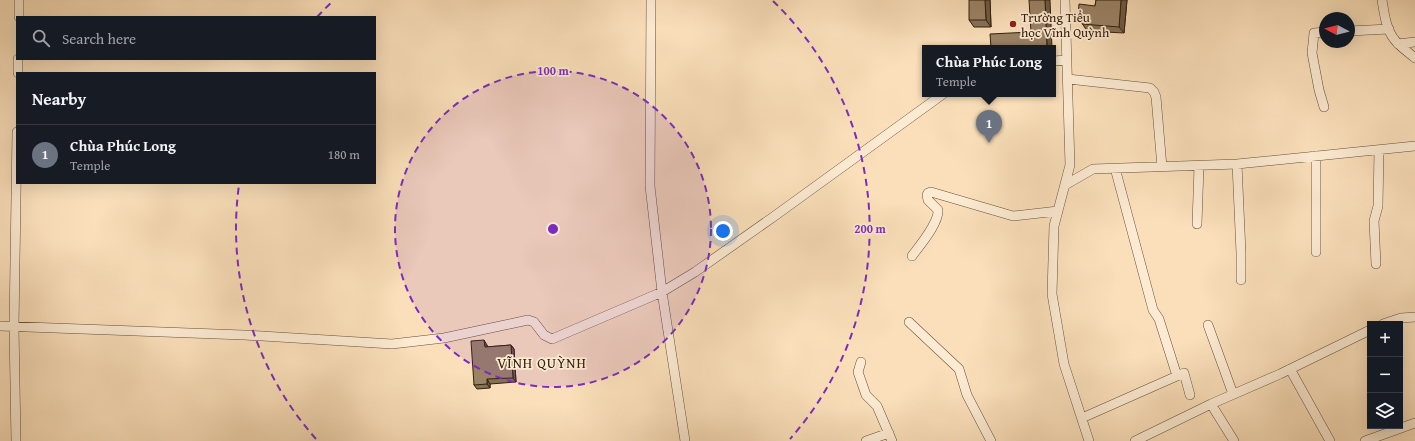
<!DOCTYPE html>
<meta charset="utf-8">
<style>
body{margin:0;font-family:"Gentium Book Plus",serif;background:#242831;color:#f1f3f6}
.controls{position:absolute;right:12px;bottom:12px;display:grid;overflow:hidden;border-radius:0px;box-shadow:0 4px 16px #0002}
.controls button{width:36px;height:36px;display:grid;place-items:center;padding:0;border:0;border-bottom:1px solid #363941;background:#171b24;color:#f1f3f6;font:20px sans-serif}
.compass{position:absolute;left:1319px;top:12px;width:36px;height:36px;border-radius:50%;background:#171b24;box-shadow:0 4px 16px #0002;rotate:277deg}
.you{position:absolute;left:723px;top:231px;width:14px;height:14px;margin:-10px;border:3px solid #fff;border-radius:50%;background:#1a73e8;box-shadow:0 0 0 6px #1a73e833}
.badge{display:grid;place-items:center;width:26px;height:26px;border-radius:50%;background:#c59692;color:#fff;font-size:13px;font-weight:700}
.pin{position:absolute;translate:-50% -33px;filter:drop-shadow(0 1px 2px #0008)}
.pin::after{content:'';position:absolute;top:21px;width:14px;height:12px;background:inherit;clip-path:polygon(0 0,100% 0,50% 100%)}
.popup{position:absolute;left:922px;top:45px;width:134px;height:52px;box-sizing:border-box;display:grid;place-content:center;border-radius:0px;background:#171b24;filter:drop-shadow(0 1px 3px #0005);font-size:13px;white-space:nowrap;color:#9ea1a6}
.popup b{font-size:15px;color:#f1f3f6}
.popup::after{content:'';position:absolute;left:50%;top:100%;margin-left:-8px;border:8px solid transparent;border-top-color:#171b24}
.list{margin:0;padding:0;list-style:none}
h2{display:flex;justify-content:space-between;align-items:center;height:52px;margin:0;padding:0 16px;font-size:17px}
h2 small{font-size:13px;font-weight:400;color:#9ea1a6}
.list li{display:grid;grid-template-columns:26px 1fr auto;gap:12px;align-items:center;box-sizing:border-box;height:60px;padding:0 16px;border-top:1px solid #363941}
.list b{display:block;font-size:15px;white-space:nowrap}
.list p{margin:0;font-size:13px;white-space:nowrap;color:#9ea1a6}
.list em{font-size:13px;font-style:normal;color:#9ea1a6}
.icon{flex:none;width:22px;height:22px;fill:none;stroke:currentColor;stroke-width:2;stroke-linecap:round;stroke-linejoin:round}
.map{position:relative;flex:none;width:1415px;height:441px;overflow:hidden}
.search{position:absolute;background:#171b24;box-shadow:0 4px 16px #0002;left:16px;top:16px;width:360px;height:44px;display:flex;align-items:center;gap:10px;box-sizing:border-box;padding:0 14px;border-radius:0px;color:#9ea1a6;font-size:15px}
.panel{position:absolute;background:#171b24;box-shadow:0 4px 16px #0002;left:16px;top:72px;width:360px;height:112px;border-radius:0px}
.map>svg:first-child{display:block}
</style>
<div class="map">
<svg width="1415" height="441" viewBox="0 0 1415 441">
<rect width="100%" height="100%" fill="#fadfba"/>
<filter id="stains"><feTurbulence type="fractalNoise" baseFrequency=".005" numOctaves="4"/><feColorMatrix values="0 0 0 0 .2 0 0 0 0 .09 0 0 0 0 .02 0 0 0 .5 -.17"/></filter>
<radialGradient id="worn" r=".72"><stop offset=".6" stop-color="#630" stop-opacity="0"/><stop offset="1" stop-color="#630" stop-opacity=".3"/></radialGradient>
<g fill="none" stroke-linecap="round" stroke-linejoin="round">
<defs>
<path id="street" d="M 651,0 L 650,186 L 662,292 L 685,441
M 1065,0 L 1070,165 L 1054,226 L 1052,294 L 1064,364 L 1089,441
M 1382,0 C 1384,12 1386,29 1394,39 C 1399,46 1408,52 1415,58
M 19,17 L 19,0
M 1349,31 L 1389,29
M 1398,44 L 1415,42
M 1053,61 L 1067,60
M 18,73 L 18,59
M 1068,79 L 1150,88 L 1154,92 L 1156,97 L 1162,167
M 1324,107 L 1319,90 L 1312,53 L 1314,33 L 1325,32
M 1237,164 L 1241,253 L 1241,280
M 1115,168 L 1153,310 L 1159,319 L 1177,376 L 1184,373 L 1190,395
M 1065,185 L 1093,169 L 1237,164 L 1415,146
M 1197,224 L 1199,166
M 1316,252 L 1316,156
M 912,256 C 920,245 939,223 938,210 L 928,200 L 927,195 L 928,193 L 931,192 L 1013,216 L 1058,211
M 1376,264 L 1374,221 L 1378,206 L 1379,150
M 909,322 L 959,369 L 967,395 L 991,441
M 1383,324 L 1401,318 L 1415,317
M 1208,325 L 1233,394
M 0,326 L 244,335 L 392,344 L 444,338 L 528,320 L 534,322 L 544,335 L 552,339 L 662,292 L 695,272 L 776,215 L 943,94
M 861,362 L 858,372 L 866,395 L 877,406 L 892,441
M 1290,369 L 1330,441
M 1211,404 L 1234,441
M 1082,418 L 1177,376
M 16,441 L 14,327 L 17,132
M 866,441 L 889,433
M 1135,441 L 1211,404 L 1280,374 L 1370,330
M 1365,441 L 1415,423"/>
</defs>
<use href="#street" stroke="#665037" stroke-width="10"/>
<use href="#street" stroke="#fcead2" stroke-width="9"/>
</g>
<path fill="#857158" stroke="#34200b" d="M 990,0 L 991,27 L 974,27 L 969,20 Z
M 1096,0 L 1127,0 L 1124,33 L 1087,31 L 1078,17 L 1095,6 Z
M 487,345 L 487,347 L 511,345 L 514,349 L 516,382 L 490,384 L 490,388 L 477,389 L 474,385 Z"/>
<path fill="#6c5c47" stroke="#34200b" d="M 985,0 L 990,0 L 991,27 L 986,20 Z
M 1045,0 L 1050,0 L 1052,48 L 1048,48 L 1047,47 Z
M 1121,0 L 1127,0 L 1124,33 L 1119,27 Z
M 484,340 L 487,345 L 488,351 L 485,347 Z
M 511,345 L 514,349 L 516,382 L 513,378 Z
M 487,379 L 490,384 L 490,388 L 487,384 Z"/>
<path fill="#9b8366" stroke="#34200b" d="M 969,0 L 985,0 L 986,20 L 969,20 Z
M 1029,0 L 1045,0 L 1047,47 L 1026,48 L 991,48 L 990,34 L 1031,32 Z
M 1096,0 L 1121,0 L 1119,27 L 1082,24 L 1082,17 L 1078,17 L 1079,4 L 1095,6 Z
M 484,340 L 485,347 L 511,345 L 513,378 L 487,379 L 487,384 L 474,385 L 471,341 Z"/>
<circle cx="553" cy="229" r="158" fill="#7b2cbf" fill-opacity=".12"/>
<g fill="none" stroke="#7b2cbf" stroke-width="2" stroke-dasharray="7 5">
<circle cx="553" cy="229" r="158"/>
<path d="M316 439A317 317 0 0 1 239 185M317 17A317 317 0 0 1 333 1M773 1A317 317 0 0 1 790 439"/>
</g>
<circle fill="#8f2418" stroke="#fcead2" stroke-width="1.5" cx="1013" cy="24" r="4"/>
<g text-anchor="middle" stroke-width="3.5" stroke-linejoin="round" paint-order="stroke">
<g font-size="13" fill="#34200b" stroke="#fcead2" text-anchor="start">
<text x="1021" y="22">Trường Tiểu<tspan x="1021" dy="15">học Vĩnh Quỳnh</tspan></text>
</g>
<g font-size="14" letter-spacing="1" fill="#34200b" stroke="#fcead2">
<text x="542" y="368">VĨNH QUỲNH</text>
</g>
</g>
<circle cx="553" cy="229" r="6" fill="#7b2cbf" stroke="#fcead2" stroke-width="2"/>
<g font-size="12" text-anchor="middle" font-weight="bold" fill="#7b2cbf" stroke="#fcead2" stroke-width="3.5" stroke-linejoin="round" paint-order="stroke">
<text x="553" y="75">100 m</text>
<text x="870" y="233">200 m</text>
</g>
<rect width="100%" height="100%" filter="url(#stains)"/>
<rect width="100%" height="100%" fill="url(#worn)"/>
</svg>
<div class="controls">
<button>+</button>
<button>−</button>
<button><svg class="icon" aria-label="layers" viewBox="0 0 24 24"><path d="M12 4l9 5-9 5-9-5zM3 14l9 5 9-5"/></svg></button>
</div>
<svg class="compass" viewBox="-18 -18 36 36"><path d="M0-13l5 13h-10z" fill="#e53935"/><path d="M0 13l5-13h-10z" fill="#9ea1a6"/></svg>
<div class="you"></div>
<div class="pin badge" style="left:989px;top:143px;background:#6b7280">1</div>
<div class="popup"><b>Chùa Phúc Long</b>Temple</div>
<div class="search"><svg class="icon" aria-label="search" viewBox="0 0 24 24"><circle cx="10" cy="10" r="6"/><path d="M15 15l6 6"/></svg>Search here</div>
<section class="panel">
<h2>Nearby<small></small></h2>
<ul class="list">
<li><span class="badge" style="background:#6b7280">1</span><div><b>Chùa Phúc Long</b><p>Temple</p></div><em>180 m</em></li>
</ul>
</section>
</div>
